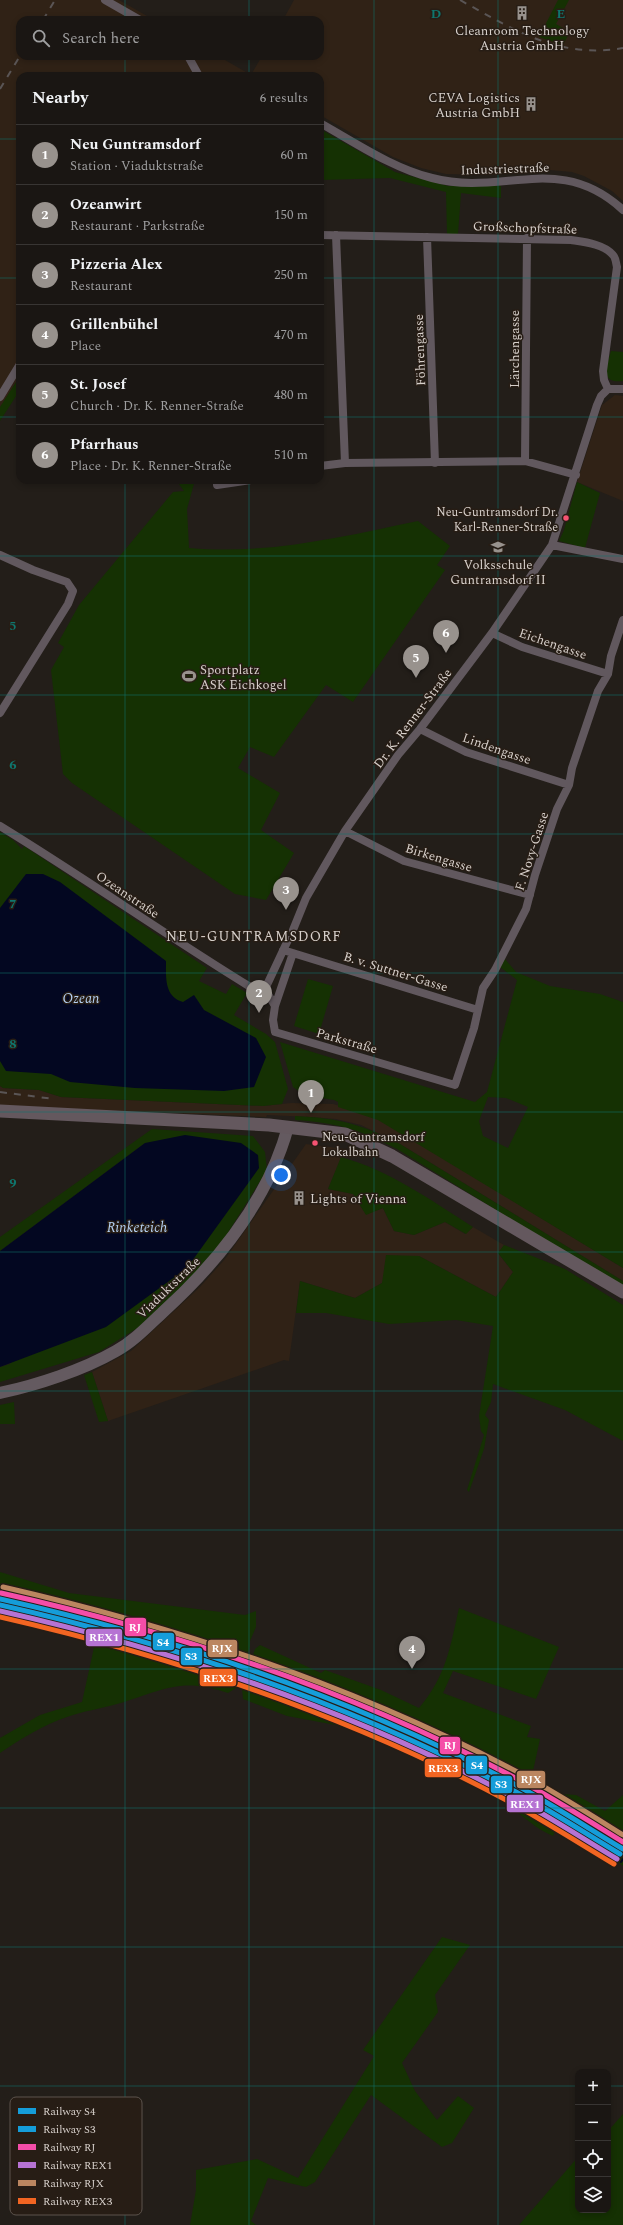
<!DOCTYPE html>
<meta charset="utf-8">
<style>
body{margin:0;font-family:Spectral,serif;background:#231f1c;color:#f1f3f6}
.controls{position:absolute;right:12px;bottom:12px;display:grid;overflow:hidden;border-radius:8px;box-shadow:0 2px 6px #0003}
.controls button{width:36px;height:36px;display:grid;place-items:center;padding:0;border:0;border-bottom:1px solid #383533;background:#1a1613;color:#f1f3f6;font:20px sans-serif}
.you{position:absolute;left:281px;top:1175px;width:14px;height:14px;margin:-10px;border:3px solid #fff;border-radius:50%;background:#1a73e8;box-shadow:0 0 0 6px #1a73e833}
.badge{display:grid;place-items:center;width:26px;height:26px;border-radius:50%;background:#98928d;color:#fff;font-size:13px;font-weight:700}
.pin{position:absolute;translate:-50% -33px;filter:drop-shadow(0 1px 2px #0008)}
.pin::after{content:'';position:absolute;top:21px;width:14px;height:12px;background:inherit;clip-path:polygon(0 0,100% 0,50% 100%)}
.list{margin:0;padding:0;list-style:none}
h2{display:flex;justify-content:space-between;align-items:center;height:52px;margin:0;padding:0 16px;font-size:17px}
h2 small{font-size:13px;font-weight:400;color:#9f9fa0}
.list li{display:grid;grid-template-columns:26px 1fr auto;gap:12px;align-items:center;box-sizing:border-box;height:60px;padding:0 16px;border-top:1px solid #383533}
.list b{display:block;font-size:15px;white-space:nowrap}
.list p{margin:0;font-size:13px;white-space:nowrap;color:#9f9fa0}
.list em{font-size:13px;font-style:normal;color:#9f9fa0}
.icon{flex:none;width:22px;height:22px;fill:none;stroke:currentColor;stroke-width:2;stroke-linecap:round;stroke-linejoin:round}
.map{position:relative;flex:none;width:623px;height:2225px;overflow:hidden}
.search{position:absolute;background:#1a1613;box-shadow:0 2px 6px #0003;left:16px;top:16px;width:308px;height:44px;display:flex;align-items:center;gap:10px;box-sizing:border-box;padding:0 14px;border-radius:12px;color:#9f9fa0;font-size:15px}
.panel{position:absolute;background:#1a1613;box-shadow:0 2px 6px #0003;left:16px;top:72px;width:308px;height:412px;border-radius:12px}
.map>svg:first-child{display:block}
</style>
<div class="map">
<svg width="623" height="2225" viewBox="0 0 623 2225">
<rect width="100%" height="100%" fill="#231e19"/>
<path fill="#302216" d="M 0,0 L 119,0 L 154,20 L 20,20 L 20,56 L 218,56 L 251,75 L 262,56 L 320,56 L 320,20 L 283,20 L 294,0 L 623,0 L 623,201 L 612,191 L 584,176 L 572,172 L 550,170 L 486,175 L 446,174 L 421,168 L 393,157 L 320,115 L 320,76 L 20,76 L 20,376 L 0,408 Z
M 615,395 L 623,396 L 623,501 L 577,482 L 602,405 Z
M 0,1086 L 3,1088 L 39,1090 L 61,1097 L 263,1106 L 291,1103 L 333,1104 L 354,1110 L 378,1119 L 404,1134 L 623,1268 L 623,1281 L 400,1144 L 361,1125 L 336,1119 L 310,1117 L 267,1115 L 266,1117 L 0,1106 Z
M 306,1144 L 345,1149 L 328,1189 L 353,1194 L 366,1214 L 383,1208 L 394,1231 L 414,1235 L 445,1222 L 465,1234 L 473,1227 L 504,1245 L 498,1253 L 513,1272 L 496,1297 L 419,1256 L 382,1283 L 355,1298 L 300,1281 L 289,1361 L 284,1360 L 108,1421 L 92,1372 L 131,1351 L 200,1287 L 225,1259 Z"/>
<path fill="#153103" fill-rule="evenodd" d="M 558,0 L 569,0 L 556,24 L 570,32 L 563,45 L 539,37 Z
M 320,129 L 395,172 L 448,186 L 501,186 L 501,198 L 461,193 L 458,234 L 447,234 L 446,192 L 390,178 L 320,180 Z
M 611,351 L 623,352 L 623,381 C 599,384 607,365 611,351 Z
M 20,376 L 20,390 L 0,421 L 0,407 Z
M 176,480 L 195,480 L 187,509 L 189,548 C 268,555 341,537 418,521 L 450,546 L 437,565 L 445,570 L 353,702 L 326,685 L 274,757 L 250,747 L 238,768 L 280,793 L 261,830 L 294,853 L 266,900 L 235,894 L 72,783 L 63,774 L 51,670 L 64,647 L 58,643 L 79,605 L 173,492 L 184,491 Z
M 577,482 L 600,493 L 585,548 L 559,541 L 564,530 Z
M 0,832 L 13,840 L 22,849 L 24,846 L 207,968 L 199,981 L 226,994 L 232,984 L 247,993 L 234,1015 L 266,1034 L 275,1042 L 288,1089 L 282,1104 L 263,1106 L 61,1097 L 39,1090 L 3,1088 L 0,1086 Z
M 505,959 L 516,972 L 550,986 L 600,994 L 623,1002 L 623,1268 L 378,1120 L 338,1107 L 338,1102 L 334,1100 L 304,1095 L 293,1087 L 280,1042 L 475,1102 L 487,1092 L 517,980 L 500,967 ZM 488,1097 L 506,1098 L 528,1107 L 508,1148 L 483,1136 L 479,1121 Z
M 308,979 L 333,986 L 319,1034 L 294,1026 Z
M 295,1116 C 338,1118 362,1124 400,1144 L 623,1281 L 623,1288 L 397,1149 C 359,1129 337,1123 295,1120 Z
M 152,1129 L 253,1136 L 265,1152 L 267,1170 L 214,1255 L 139,1327 L 99,1352 L 0,1382 L 0,1367 L 10,1364 L 145,1143 L 0,1251 L 0,1237 Z
M 341,1157 C 389,1170 432,1201 473,1227 L 466,1234 L 445,1222 L 414,1235 L 394,1231 L 383,1208 L 366,1215 L 353,1194 L 328,1189 Z
M 504,1245 L 565,1269 L 623,1305 L 623,1441 L 565,1410 L 493,1384 L 491,1402 L 485,1415 L 489,1420 L 484,1449 L 469,1492 L 467,1490 L 484,1435 L 481,1431 L 479,1416 L 493,1326 L 456,1320 L 389,1324 L 326,1313 L 296,1313 L 300,1281 L 355,1298 L 382,1283 L 386,1255 L 419,1256 L 496,1297 L 513,1272 L 498,1253 Z
M 92,1372 L 108,1421 L 99,1422 L 84,1375 Z
M 14,1402 L 15,1424 L 0,1424 L 0,1405 Z
M 0,1572 L 69,1593 L 245,1615 L 256,1611 L 256,1627 L 250,1641 L 250,1647 L 246,1659 C 165,1632 84,1608 0,1589 Z
M 0,1604 L 118,1632 L 222,1662 L 242,1671 L 236,1688 L 228,1693 C 180,1676 162,1691 117,1704 C 100,1709 83,1711 67,1717 C 43,1725 21,1739 0,1753 L 0,1738 L 40,1715 L 82,1702 L 95,1643 L 73,1631 L 0,1619 Z
M 459,1608 L 559,1647 L 536,1699 L 453,1671 L 443,1693 L 531,1726 L 527,1737 L 540,1739 L 533,1771 L 530,1777 L 562,1794 L 576,1795 L 605,1811 L 623,1795 L 623,1837 L 513,1773 L 426,1730 L 251,1661 L 255,1649 L 260,1645 L 321,1673 L 325,1670 L 381,1690 L 419,1708 C 446,1676 450,1648 459,1608 Z
M 247,1673 L 469,1764 L 578,1825 L 623,1854 L 623,1866 L 602,1851 L 562,1817 L 553,1836 C 532,1827 517,1810 498,1798 C 478,1785 449,1770 426,1763 L 428,1758 L 352,1728 L 287,1716 L 243,1699 L 242,1688 Z
M 442,1937 L 470,1945 L 435,1995 L 438,2012 L 402,2063 L 415,2091 L 437,2120 L 458,2096 L 474,2108 L 452,2143 L 442,2147 L 371,2095 L 315,2182 L 306,2187 L 268,2178 L 251,2221 L 256,2225 L 190,2225 L 196,2190 L 196,2170 L 257,2159 L 298,2178 L 374,2056 L 363,2050 Z
M 623,2114 L 623,2225 L 519,2225 L 578,2157 L 578,2210 L 608,2210 L 608,2131 Z"/>
<path fill="#030721" d="M 26,874 L 43,874 L 60,882 L 166,961 C 166,977 164,997 183,1002 L 194,995 L 204,1010 L 256,1038 L 266,1057 L 254,1087 L 224,1091 L 135,1088 L 70,1082 L 51,1074 L 6,1071 L 0,1061 L 0,908 Z
M 185,1135 L 241,1143 L 258,1155 L 259,1168 L 187,1268 L 106,1327 L 0,1367 L 0,1251 L 145,1143 Z"/>
<g fill="none" stroke-linecap="round" stroke-linejoin="round">
<path stroke="#030721" stroke-width="2" d="M 621,1862 L 623,1859"/>
<path stroke="#61585e" stroke-width="8" d="M 105,0 L 140,20
M 188,56 L 199,76
M 215,76 L 225,76
M 320,123 C 356,143 392,168 432,178 C 503,197 559,151 623,210
M 320,235 L 571,240 C 584,242 604,244 613,255 C 616,258 616,264 617,267 L 603,371 L 604,380 L 608,389
M 336,235 L 345,463
M 427,237 L 435,463
M 608,389 L 623,389
M 0,397 L 20,364
M 525,461 L 527,238
M 320,466 L 345,463 L 525,461 L 576,475
M 217,485 L 251,480
M 552,545 L 623,559
M 0,555 L 33,570 L 67,582 L 73,591 L 68,604 L 0,713
M 492,633 L 522,647 L 608,674
M 420,729 L 466,752 L 569,785
M 0,826 C 85,878 167,936 252,988 L 265,989
M 345,831 L 404,861 L 530,895
M 293,930 L 306,898 L 345,831 L 398,755 L 420,729 L 492,633 L 552,545 L 597,405 L 601,396 L 608,389
M 283,950 L 478,1010
M 265,989 L 275,1006 L 273,1020 L 275,1032 L 455,1085 L 474,1028 L 483,988 L 495,970 L 526,909 L 535,875 L 557,809 L 569,785 L 572,768 L 598,691 L 608,674 L 611,656 L 623,620
M 265,989 L 288,940
M 275,1006 L 293,953"/>
<path stroke="#645a60" stroke-width="12" d="M 0,1393 C 37,1385 83,1370 116,1351 C 134,1341 148,1326 163,1312 C 218,1262 268,1200 288,1127"/>
<path stroke="#64585e" stroke-width="13" d="M 0,1111 L 269,1125 L 345,1134 L 392,1156 L 623,1292"/>
<path stroke="#5a5555" stroke-width="2" stroke-dasharray="7 7" stroke-linecap="butt" d="M 460,0 C 514,30 559,59 623,48
M 43,20 L 55,0
M 0,89 L 20,56
M 0,1092 L 54,1099"/>
<defs>
<path id="rail-1" d="M 0,1599 C 179,1639 356,1699 518,1786 C 554,1806 588,1828 623,1849"/>
<path id="rail-2" d="M 0,1605 C 178,1645 354,1705 516,1792 C 551,1811 585,1833 620,1854"/>
<path id="rail-3" d="M 1,1593 C 181,1633 359,1694 521,1781 C 556,1800 589,1821 623,1842"/>
<path id="rail-4" d="M 0,1611 C 177,1651 353,1711 513,1797 C 548,1816 582,1838 617,1859"/>
<path id="rail-5" d="M 3,1587 C 182,1628 362,1689 525,1776 C 558,1794 591,1815 623,1835"/>
<path id="rail-6" d="M 0,1617 C 175,1657 352,1717 510,1802 C 546,1822 579,1843 614,1864"/>
</defs>
<use href="#rail-1" stroke="#271d15" stroke-width="8"/>
<use href="#rail-2" stroke="#271d15" stroke-width="8"/>
<use href="#rail-3" stroke="#271d15" stroke-width="8"/>
<use href="#rail-4" stroke="#271d15" stroke-width="8"/>
<use href="#rail-5" stroke="#271d15" stroke-width="8"/>
<use href="#rail-6" stroke="#271d15" stroke-width="8"/>
<use href="#rail-1" stroke="#159dd9" stroke-width="5"/>
<use href="#rail-2" stroke="#159dd9" stroke-width="5"/>
<use href="#rail-3" stroke="#f54da8" stroke-width="5"/>
<use href="#rail-4" stroke="#b673d3" stroke-width="5"/>
<use href="#rail-5" stroke="#bb8660" stroke-width="5"/>
<use href="#rail-6" stroke="#f26522" stroke-width="5"/>
</g>
<path fill="none" stroke="#0f766e" stroke-width="1" stroke-opacity="0.55" d="M 125,0 L 125,20M 249,0 L 249,20M 374,0 L 374,2225M 498,0 L 498,2225M 125,56 L 125,76M 249,56 L 249,76M 0,139 L 20,139M 320,139 L 623,139M 0,278 L 20,278M 320,278 L 623,278M 0,417 L 20,417M 320,417 L 623,417M 125,480 L 125,2225M 249,480 L 249,2225M 0,556 L 623,556M 0,695 L 623,695M 0,834 L 623,834M 0,973 L 623,973M 0,1112 L 623,1112M 0,1252 L 623,1252M 0,1391 L 623,1391M 0,1530 L 623,1530M 0,1669 L 623,1669M 0,1808 L 623,1808M 0,1947 L 623,1947M 0,2086 L 578,2086M 608,2086 L 623,2086"/>
<defs>
<symbol id="building-bare" viewBox="-9 -9 18 18"><path d="M-4-6H4V6H1V3H-1V6H-4ZM-2.5-4.3h1.7v1.8h-1.7ZM.8-4.3h1.7v1.8H.8ZM-2.5-1h1.7V.8h-1.7ZM.8-1h1.7V.8H.8Z" fill="#98928d" stroke="#271d15" stroke-width="2.5" paint-order="stroke"/></symbol>
<symbol id="school-bare" viewBox="-9 -9 18 18"><path d="M0-5L7-2L0 1L-7-2ZM-4 1L0 2.5L4 1V4Q0 6-4 4Z" fill="#98928d" stroke="#271d15" stroke-width="2.5" paint-order="stroke"/></symbol>
<symbol id="stadium-bare" viewBox="-9 -9 18 18"><path d="M0-5a6.5 5 0 1 0 0 10a6.5 5 0 1 0 0-10ZM-3.5-1.8h7v3.6h-7Z" fill="#98928d" stroke="#271d15" stroke-width="2.5" paint-order="stroke"/></symbol>
</defs>
<g fill-rule="evenodd">
<use href="#building-bare" x="512" y="3" width="20" height="20"/>
<use href="#building-bare" x="521" y="94" width="20" height="20"/>
<use href="#school-bare" x="488" y="537" width="20" height="20"/>
<use href="#stadium-bare" x="179" y="666" width="20" height="20"/>
<use href="#building-bare" x="289" y="1188" width="20" height="20"/>
</g>
<g fill="#f65372" stroke="#271d15" stroke-width="1.5">
<circle cx="566" cy="518" r="3.5"/>
<circle cx="315" cy="1143" r="3.5"/>
</g>
<g text-anchor="middle" stroke-width="3" stroke-linejoin="round" paint-order="stroke">
<g font-size="12" fill="#d7d0cb" stroke="#271d15" text-anchor="end">
<text x="558" y="516">Neu-Guntramsdorf Dr.<tspan x="558" dy="15">Karl-Renner-Straße</tspan></text>
<text x="322" y="1141" text-anchor="start">Neu-Guntramsdorf<tspan x="322" dy="15">Lokalbahn</tspan></text>
</g>
<g font-size="13" fill="#d7d0cb" stroke="#271d15">
<text x="522" y="35">Cleanroom Technology<tspan x="522" dy="15">Austria GmbH</tspan></text>
<text x="520" y="102" text-anchor="end">CEVA Logistics<tspan x="520" dy="15">Austria GmbH</tspan></text>
<text x="498" y="569">Volksschule<tspan x="498" dy="15">Guntramsdorf II</tspan></text>
<text x="200" y="674" text-anchor="start">Sportplatz<tspan x="200" dy="15">ASK Eichkogel</tspan></text>
<text x="310" y="1203" text-anchor="start">Lights of Vienna</text>
</g>
<g font-size="13" fill="#d7d0cb" stroke="#271d15">
<text transform="translate(505 168) rotate(-2)" y="5">Industriestraße</text>
<text transform="translate(525 227) rotate(2)" y="5">Großschopfstraße</text>
<text transform="translate(514 349) rotate(-90)" y="5">Lärchengasse</text>
<text transform="translate(419 350) rotate(-92)" y="5">Föhrengasse</text>
<text transform="translate(553 643) rotate(19)" y="5">Eichengasse</text>
<text transform="translate(412 718) rotate(-53)" y="5">Dr. K. Renner-Straße</text>
<text transform="translate(497 748) rotate(19)" y="5">Lindengasse</text>
<text transform="translate(531 851) rotate(-72)" y="5">F. Novy-Gasse</text>
<text transform="translate(439 857) rotate(17)" y="5">Birkengasse</text>
<text transform="translate(128 894) rotate(34)" y="5">Ozeanstraße</text>
<text transform="translate(396 971) rotate(17)" y="5">B. v. Suttner-Gasse</text>
<text transform="translate(347 1040) rotate(16)" y="5">Parkstraße</text>
<text transform="translate(168 1287) rotate(-44)" y="5">Viaduktstraße</text>
</g>
<g font-size="14" letter-spacing="1" fill="#d7d0cb" stroke="#271d15">
<text x="254" y="941">NEU-GUNTRAMSDORF</text>
</g>
<g font-size="14" font-style="italic" fill="#b4d0f4" stroke="#271d15">
<text x="81" y="1003">Ozean</text>
<text x="137" y="1232">Rinketeich</text>
</g>
</g>
<rect x="10" y="2097" width="132" height="118" rx="6" fill="#271d15" stroke="#5c534c" stroke-width="1"/>
<rect x="18" y="2108" width="18" height="6" fill="#159dd9"/>
<rect x="18" y="2126" width="18" height="6" fill="#159dd9"/>
<rect x="18" y="2144" width="18" height="6" fill="#f54da8"/>
<rect x="18" y="2162" width="18" height="6" fill="#b673d3"/>
<rect x="18" y="2180" width="18" height="6" fill="#bb8660"/>
<rect x="18" y="2198" width="18" height="6" fill="#f26522"/>
<g font-size="11" fill="#d7d0cb">
<text x="43" y="2115">Railway S4</text>
<text x="43" y="2133">Railway S3</text>
<text x="43" y="2151">Railway RJ</text>
<text x="43" y="2169">Railway REX1</text>
<text x="43" y="2187">Railway RJX</text>
<text x="43" y="2205">Railway REX3</text>
</g>
<g font-size="13" text-anchor="middle" font-weight="bold" fill="#0f766e" stroke="#271d15" stroke-width="3" stroke-linejoin="round" paint-order="stroke">
<text x="436" y="18">D</text>
<text x="561" y="18">E</text>
<text x="13" y="630">5</text>
<text x="13" y="769">6</text>
<text x="13" y="908">7</text>
<text x="13" y="1048">8</text>
<text x="13" y="1187">9</text>
</g>
<g stroke="#271d15" stroke-width="1.5">
<rect x="124" y="1617" width="23" height="20" rx="4" fill="#f54da8"/>
<rect x="85" y="1628" width="38" height="19" rx="4" fill="#b673d3"/>
<rect x="152" y="1632" width="23" height="19" rx="4" fill="#159dd9"/>
<rect x="207" y="1639" width="31" height="19" rx="4" fill="#bb8660"/>
<rect x="180" y="1647" width="23" height="19" rx="4" fill="#159dd9"/>
<rect x="199" y="1668" width="38" height="19" rx="4" fill="#f26522"/>
<rect x="439" y="1736" width="22" height="19" rx="4" fill="#f54da8"/>
<rect x="465" y="1755" width="23" height="20" rx="4" fill="#159dd9"/>
<rect x="424" y="1758" width="38" height="20" rx="4" fill="#f26522"/>
<rect x="516" y="1770" width="30" height="19" rx="4" fill="#bb8660"/>
<rect x="490" y="1775" width="23" height="19" rx="4" fill="#159dd9"/>
<rect x="506" y="1794" width="38" height="19" rx="4" fill="#b673d3"/>
</g>
<g font-size="11" text-anchor="middle" font-weight="bold" fill="#fff">
<text x="135" y="1631">RJ</text>
<text x="104" y="1641">REX1</text>
<text x="163" y="1646">S4</text>
<text x="222" y="1652">RJX</text>
<text x="191" y="1660">S3</text>
<text x="218" y="1682">REX3</text>
<text x="450" y="1749">RJ</text>
<text x="477" y="1769">S4</text>
<text x="443" y="1772">REX3</text>
<text x="531" y="1783">RJX</text>
<text x="501" y="1788">S3</text>
<text x="525" y="1808">REX1</text>
</g>
</svg>
<div class="controls">
<button>+</button>
<button>−</button>
<button><svg class="icon" aria-label="locate" viewBox="0 0 24 24"><circle cx="12" cy="12" r="6"/><path d="M12 2v4M12 18v4M2 12h4M18 12h4"/></svg></button>
<button><svg class="icon" aria-label="layers" viewBox="0 0 24 24"><path d="M12 4l9 5-9 5-9-5zM3 14l9 5 9-5"/></svg></button>
</div>
<div class="you"></div>
<div class="pin badge" style="left:311px;top:1113px">1</div>
<div class="pin badge" style="left:259px;top:1013px">2</div>
<div class="pin badge" style="left:286px;top:910px">3</div>
<div class="pin badge" style="left:412px;top:1669px">4</div>
<div class="pin badge" style="left:416px;top:678px">5</div>
<div class="pin badge" style="left:446px;top:653px">6</div>
<div class="search"><svg class="icon" aria-label="search" viewBox="0 0 24 24"><circle cx="10" cy="10" r="6"/><path d="M15 15l6 6"/></svg>Search here</div>
<section class="panel">
<h2>Nearby<small>6 results</small></h2>
<ul class="list">
<li><span class="badge">1</span><div><b>Neu Guntramsdorf</b><p>Station · Viaduktstraße</p></div><em>60 m</em></li>
<li><span class="badge">2</span><div><b>Ozeanwirt</b><p>Restaurant · Parkstraße</p></div><em>150 m</em></li>
<li><span class="badge">3</span><div><b>Pizzeria Alex</b><p>Restaurant</p></div><em>250 m</em></li>
<li><span class="badge">4</span><div><b>Grillenbühel</b><p>Place</p></div><em>470 m</em></li>
<li><span class="badge">5</span><div><b>St. Josef</b><p>Church · Dr. K. Renner-Straße</p></div><em>480 m</em></li>
<li><span class="badge">6</span><div><b>Pfarrhaus</b><p>Place · Dr. K. Renner-Straße</p></div><em>510 m</em></li>
</ul>
</section>
</div>
